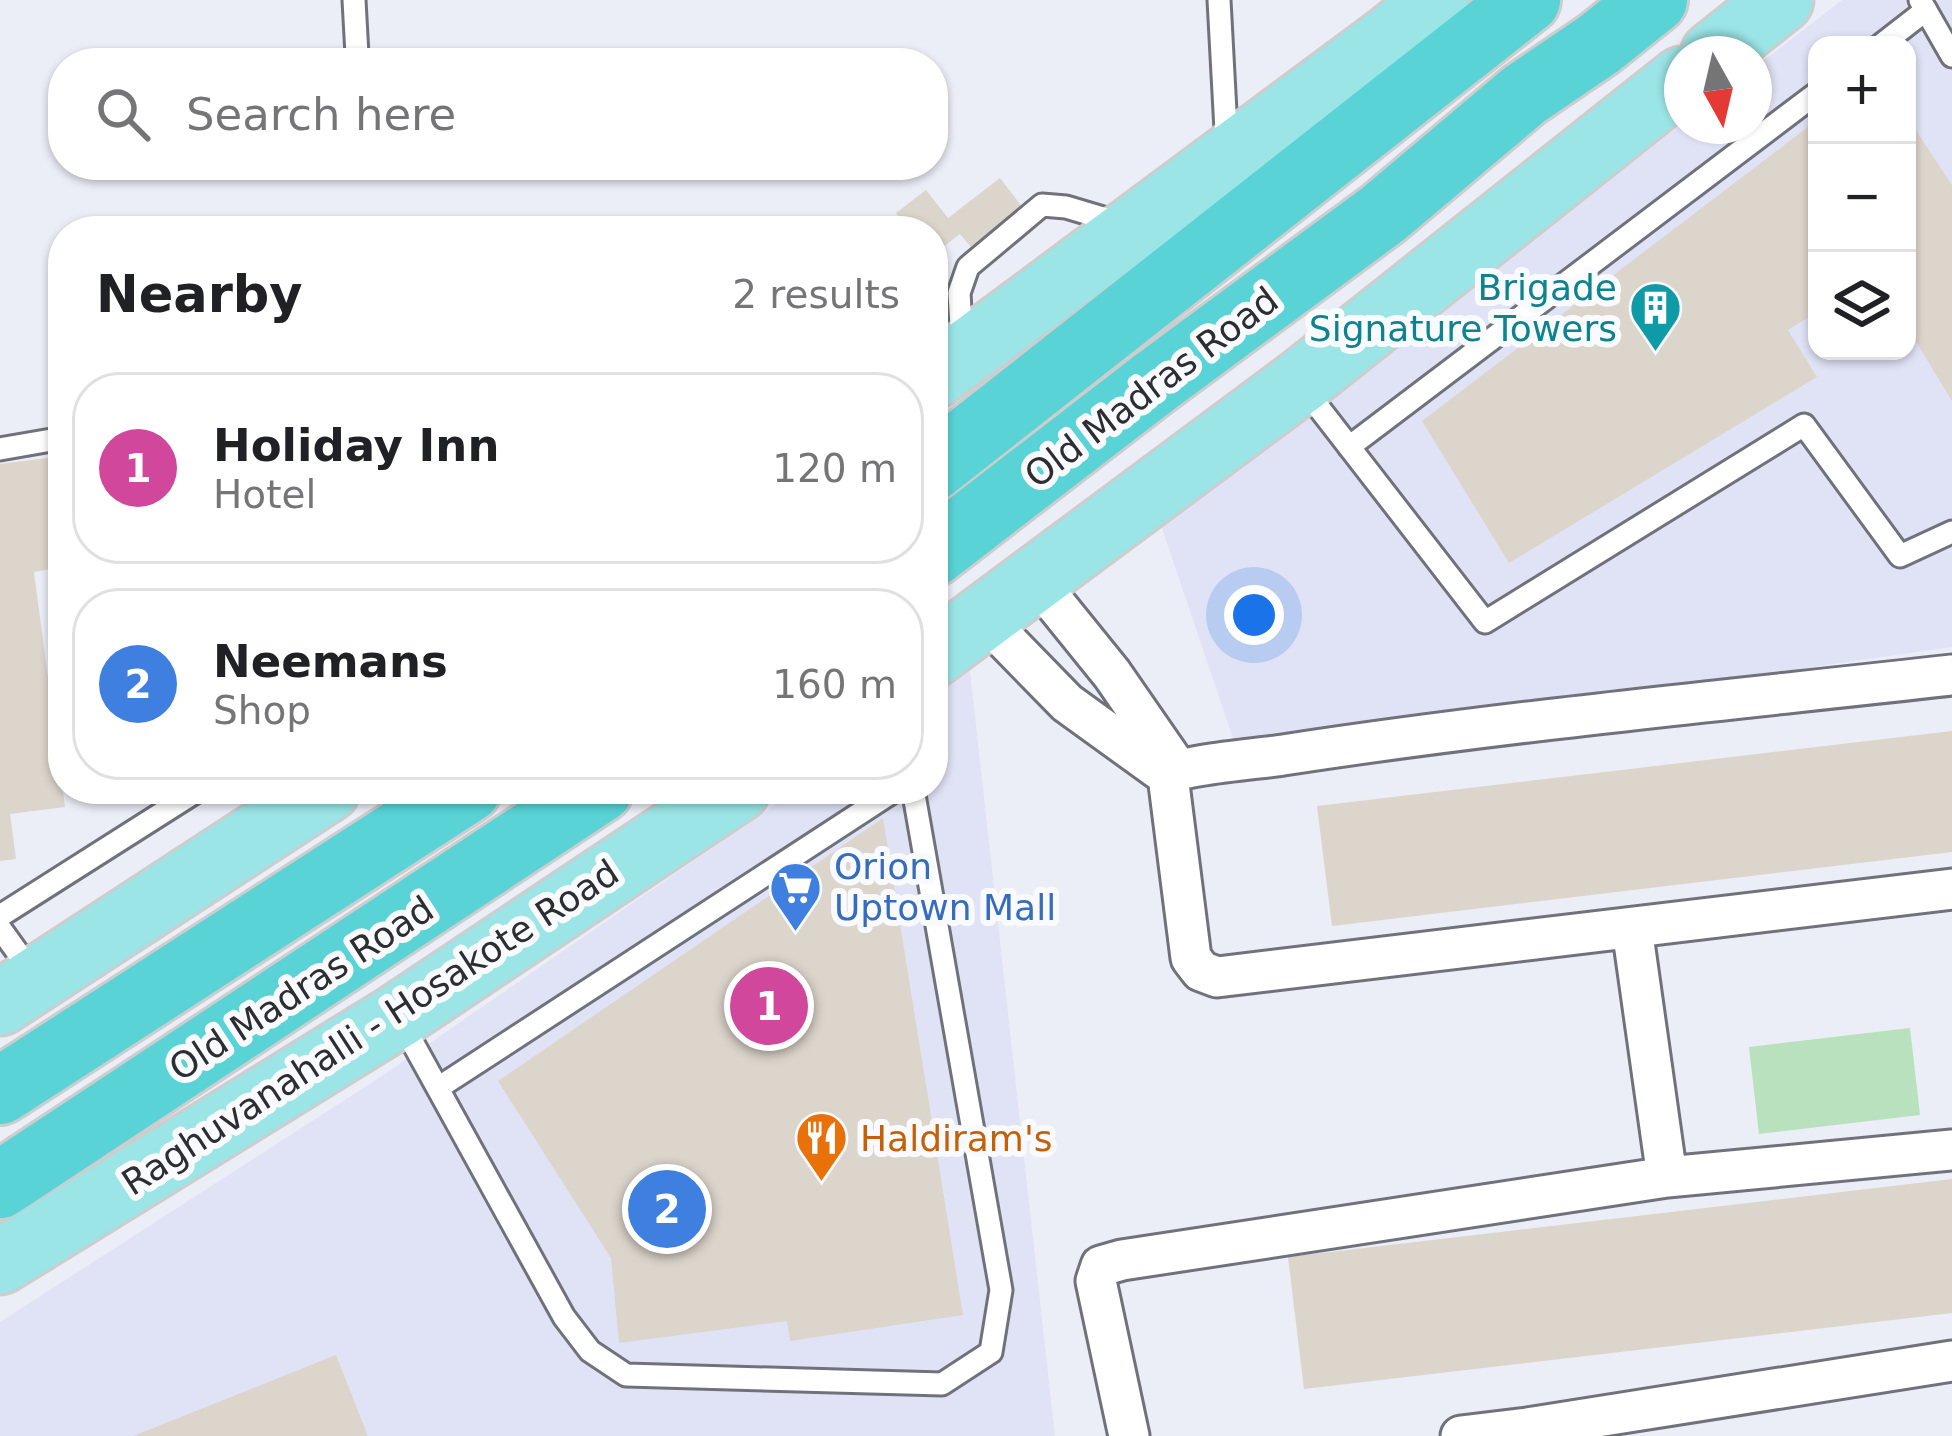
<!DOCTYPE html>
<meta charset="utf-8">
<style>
body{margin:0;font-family:"DejaVu Sans",sans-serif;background:#f2f2f2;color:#202124}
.controls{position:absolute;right:36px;top:36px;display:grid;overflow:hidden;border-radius:24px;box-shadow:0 3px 9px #0004}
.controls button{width:108px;height:108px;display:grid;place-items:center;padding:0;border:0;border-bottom:3px solid #e0e0e0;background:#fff;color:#202124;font:60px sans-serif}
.compass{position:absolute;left:1664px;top:36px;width:108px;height:108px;border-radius:50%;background:#fff;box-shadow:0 3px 9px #0004;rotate:172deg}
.you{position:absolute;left:1254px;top:615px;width:42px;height:42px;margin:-30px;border:9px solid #fff;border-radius:50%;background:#1a73e8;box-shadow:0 0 0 18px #1a73e833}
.badge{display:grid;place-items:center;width:78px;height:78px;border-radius:50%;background:#db2777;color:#fff;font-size:39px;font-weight:700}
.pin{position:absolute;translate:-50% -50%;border:6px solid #fff;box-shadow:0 3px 12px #0006}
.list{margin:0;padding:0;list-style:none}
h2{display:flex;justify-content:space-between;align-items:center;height:156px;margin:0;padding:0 48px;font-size:51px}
h2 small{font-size:39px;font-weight:400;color:#757577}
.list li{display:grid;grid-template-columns:78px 1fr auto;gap:36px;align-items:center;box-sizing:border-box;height:192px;margin:0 24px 24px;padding:0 24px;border:3px solid #e0e0e0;border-radius:48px}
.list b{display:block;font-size:45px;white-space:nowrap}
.list p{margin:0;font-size:39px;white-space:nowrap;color:#757577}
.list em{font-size:39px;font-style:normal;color:#757577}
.icon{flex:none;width:66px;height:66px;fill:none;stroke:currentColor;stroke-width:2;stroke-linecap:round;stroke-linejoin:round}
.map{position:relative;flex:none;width:1952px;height:1436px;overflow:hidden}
.search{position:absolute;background:#fff;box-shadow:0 3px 9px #0004;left:48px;top:48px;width:900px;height:132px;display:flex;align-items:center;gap:30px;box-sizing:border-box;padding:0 42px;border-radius:48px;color:#757577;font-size:45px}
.panel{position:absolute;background:#fff;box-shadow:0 3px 9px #0004;left:48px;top:216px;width:900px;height:588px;border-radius:48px}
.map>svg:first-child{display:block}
</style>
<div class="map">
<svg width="1952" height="1436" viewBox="0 0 1952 1436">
<rect width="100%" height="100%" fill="#ebedf7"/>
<path fill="#e0e3f5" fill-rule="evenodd" d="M 1842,0 L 1952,0 L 1952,647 L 1237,750 L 1161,525 L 1682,124 L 1682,126 L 1754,126 L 1754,68 ZM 1817,45 L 1907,45 L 1907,351 L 1817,351 Z
M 970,671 L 1055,1436 L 0,1436 L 0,1322 L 382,1076 L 798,789 L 933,789 L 933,696 Z"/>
<path fill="#b9e1bd" d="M 1910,1028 L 1920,1115 L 1759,1134 L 1749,1047 Z"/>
<path fill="#dcd5cc" d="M 1907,117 L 1952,185 L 1952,401 L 1907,327 Z
M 1817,120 L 1817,312 L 1788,330 L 1817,377 L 1509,563 L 1422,421 Z
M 1000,178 L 1026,212 L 975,252 L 960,234 L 933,255 L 933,231 L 910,231 L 896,213 L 926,190 L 948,218 Z
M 63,456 L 63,567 L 34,572 L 65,807 L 10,814 L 16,859 L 0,861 L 0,464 Z
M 1952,731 L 1952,852 L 1332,926 L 1317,806 Z
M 883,818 L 963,1315 L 790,1341 L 787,1321 L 619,1343 L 611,1258 L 498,1081 Z
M 1952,1179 L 1952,1313 L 1304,1389 L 1288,1257 Z
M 336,1355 L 368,1436 L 133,1436 Z"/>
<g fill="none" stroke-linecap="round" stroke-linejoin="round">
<defs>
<path id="lane" d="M 354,0 L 357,55
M 1219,0 L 1227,149
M 1920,0 L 1952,56
M 1881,45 L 1926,10
M 962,342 L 959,293 L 968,267 L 1042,205 L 1066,207 L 1123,224
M 1302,386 L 1485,622 L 1804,425 L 1900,556 L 1952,532
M 1349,447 L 1817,93
M 0,449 L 63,438
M 0,916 L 200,789
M 0,928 L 33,974
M 399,1018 L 564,1317 L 590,1351 L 626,1375 L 942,1384 L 991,1352 L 1001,1290 L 913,789
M 438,1088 L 897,789"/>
<path id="street" d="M 1036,580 L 1112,674 L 1177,768
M 984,618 L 1067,703 L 1168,776
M 1952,675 C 1729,700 1505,721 1283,755 C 1259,759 1182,764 1168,776 L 1191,958 L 1201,971 L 1217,977 L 1952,889
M 1632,928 L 1667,1177
M 1129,1436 L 1096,1281 L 1101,1266 L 1122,1260 L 1667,1177 L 1952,1150
M 1461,1436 L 1527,1428 L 1952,1361"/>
<path id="primary" d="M 1713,54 L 1781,0
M 933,377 L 1391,37 L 1436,0
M 933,655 L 1299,383 L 1682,79
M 0,1003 L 328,789
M 0,1262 L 398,1016 L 738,789"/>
<path id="highway" d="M 933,467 L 1527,0
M 933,553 L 1155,382 L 1383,214 L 1524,95 L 1599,44 L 1654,0
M 0,1091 L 468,789
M 0,1185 L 600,789"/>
</defs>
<use href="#lane" stroke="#70727b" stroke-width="27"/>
<use href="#street" stroke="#70727b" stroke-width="45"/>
<use href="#primary" stroke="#cdcdce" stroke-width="69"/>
<use href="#highway" stroke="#cdcdce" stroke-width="72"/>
<use href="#lane" stroke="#fff" stroke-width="21"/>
<use href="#street" stroke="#fff" stroke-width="39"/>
<use href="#primary" stroke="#9be5e6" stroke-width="63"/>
<use href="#highway" stroke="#59d3d6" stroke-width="66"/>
</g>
<defs>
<symbol id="building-pin" viewBox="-11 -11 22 30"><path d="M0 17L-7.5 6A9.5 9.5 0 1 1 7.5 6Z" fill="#0f9aa8" stroke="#f9fafe"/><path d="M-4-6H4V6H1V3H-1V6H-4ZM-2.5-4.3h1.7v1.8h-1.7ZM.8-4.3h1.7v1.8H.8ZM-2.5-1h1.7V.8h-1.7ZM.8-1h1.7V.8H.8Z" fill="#fff"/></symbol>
<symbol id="supermarket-pin" viewBox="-11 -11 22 30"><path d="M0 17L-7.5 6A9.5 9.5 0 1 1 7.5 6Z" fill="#3f7fe0" stroke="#f9fafe"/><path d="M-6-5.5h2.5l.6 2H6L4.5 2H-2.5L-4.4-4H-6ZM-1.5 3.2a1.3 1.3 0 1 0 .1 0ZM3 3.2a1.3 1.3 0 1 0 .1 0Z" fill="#fff"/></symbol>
<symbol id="restaurant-pin" viewBox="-11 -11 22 30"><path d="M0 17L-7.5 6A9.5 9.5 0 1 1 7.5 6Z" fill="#e8710a" stroke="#f9fafe"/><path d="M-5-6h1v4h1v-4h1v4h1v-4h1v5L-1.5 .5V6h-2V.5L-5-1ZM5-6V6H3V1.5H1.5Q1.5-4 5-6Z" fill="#fff"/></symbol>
</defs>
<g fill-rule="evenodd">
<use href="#building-pin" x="1626" y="278" width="59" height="81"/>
<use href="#supermarket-pin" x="766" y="858" width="59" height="81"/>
<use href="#restaurant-pin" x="792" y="1108" width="59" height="81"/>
</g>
<g text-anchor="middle" stroke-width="12" stroke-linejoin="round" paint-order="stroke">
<g font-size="36" fill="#0d838f" stroke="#f9fafe" text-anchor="end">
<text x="1617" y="300">Brigade<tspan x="1617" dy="41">Signature Towers</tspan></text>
</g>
<g font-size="36" fill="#2e2e32" stroke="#f9fafe">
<text transform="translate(1151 387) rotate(-37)" y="13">Old Madras Road</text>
<text transform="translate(301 988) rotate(-33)" y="13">Old Madras Road</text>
<text transform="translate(370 1027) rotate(-33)" y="13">Raghuvanahalli - Hosakote Road</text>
</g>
<g font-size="36" fill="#366cbe" stroke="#f9fafe" text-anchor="start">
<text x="834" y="879">Orion<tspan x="834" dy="41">Uptown Mall</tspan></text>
</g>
<g font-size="36" fill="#c56008" stroke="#f9fafe" text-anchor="start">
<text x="860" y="1151">Haldiram's</text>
</g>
</g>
</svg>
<div class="controls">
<button>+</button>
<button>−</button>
<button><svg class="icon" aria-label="layers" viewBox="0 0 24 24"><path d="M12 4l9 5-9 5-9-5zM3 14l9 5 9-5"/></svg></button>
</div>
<svg class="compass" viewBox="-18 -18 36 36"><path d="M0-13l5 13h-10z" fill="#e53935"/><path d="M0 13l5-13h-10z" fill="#757577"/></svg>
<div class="you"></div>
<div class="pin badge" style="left:769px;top:1006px;background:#d1479c">1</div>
<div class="pin badge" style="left:667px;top:1209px;background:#3f7fe0">2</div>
<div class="search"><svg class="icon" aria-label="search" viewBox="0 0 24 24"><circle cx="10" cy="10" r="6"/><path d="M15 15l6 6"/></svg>Search here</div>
<section class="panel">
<h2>Nearby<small>2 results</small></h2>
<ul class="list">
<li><span class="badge" style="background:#d1479c">1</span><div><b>Holiday Inn</b><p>Hotel</p></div><em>120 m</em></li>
<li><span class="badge" style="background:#3f7fe0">2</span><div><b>Neemans</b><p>Shop</p></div><em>160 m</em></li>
</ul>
</section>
</div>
